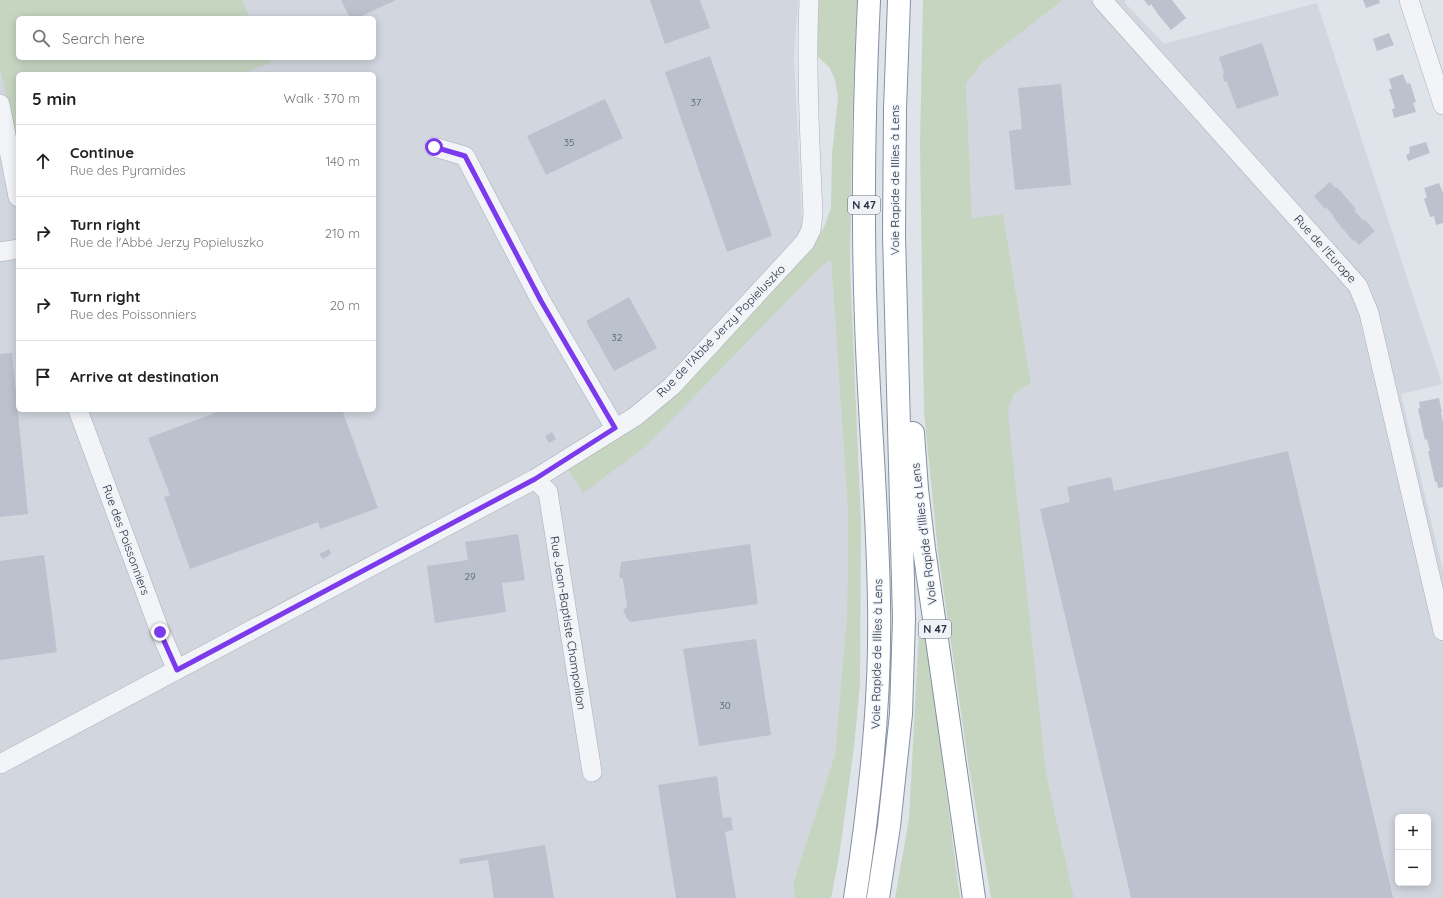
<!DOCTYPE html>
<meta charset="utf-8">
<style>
body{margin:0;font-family:Quicksand,sans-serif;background:#f2f2f2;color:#222}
.controls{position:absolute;right:12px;bottom:12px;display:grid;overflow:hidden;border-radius:6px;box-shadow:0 2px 10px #0003}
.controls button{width:36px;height:36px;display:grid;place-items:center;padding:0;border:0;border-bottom:1px solid #e0e0e0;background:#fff;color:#222;font:20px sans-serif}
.stop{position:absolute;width:12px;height:12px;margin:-9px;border:3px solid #7c3aed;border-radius:50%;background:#fff}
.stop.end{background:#7c3aed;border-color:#fff;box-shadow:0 1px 4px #0008}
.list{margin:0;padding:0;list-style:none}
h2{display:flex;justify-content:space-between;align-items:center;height:52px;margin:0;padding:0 16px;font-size:17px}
h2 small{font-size:13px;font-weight:400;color:#767676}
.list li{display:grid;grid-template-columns:26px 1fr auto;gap:12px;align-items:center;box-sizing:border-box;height:72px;padding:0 16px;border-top:1px solid #e0e0e0}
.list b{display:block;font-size:15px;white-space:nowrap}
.list p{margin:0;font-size:13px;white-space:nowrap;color:#767676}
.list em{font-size:13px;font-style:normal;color:#767676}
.icon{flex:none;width:22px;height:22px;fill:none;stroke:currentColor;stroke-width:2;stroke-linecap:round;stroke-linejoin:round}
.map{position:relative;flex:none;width:1443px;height:898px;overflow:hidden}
.search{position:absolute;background:#fff;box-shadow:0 2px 10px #0003;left:16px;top:16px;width:360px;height:44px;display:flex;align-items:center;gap:10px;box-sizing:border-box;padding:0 14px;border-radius:6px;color:#767676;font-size:15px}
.panel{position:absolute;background:#fff;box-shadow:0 2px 10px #0003;left:16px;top:72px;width:360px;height:340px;border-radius:6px}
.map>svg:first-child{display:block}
</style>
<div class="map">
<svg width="1443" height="898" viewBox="0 0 1443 898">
<rect width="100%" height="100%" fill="#dfe4ea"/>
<path fill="#d1d6df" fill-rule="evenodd" d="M 0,0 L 798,0 L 794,58 L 802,222 L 831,259 L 848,513 L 847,614 L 835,754 L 793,884 L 795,898 L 0,898 ZM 18,18 L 374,18 L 374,58 L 18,58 ZM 18,74 L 374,74 L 374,410 L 18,410 Z
M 1063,0 L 1126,0 L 1125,3 L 1164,44 L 1317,3 L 1442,384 L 1401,394 L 1443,571 L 1443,898 L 1074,898 L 1046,773 L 1007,414 L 1011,401 L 1017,392 L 1023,387 L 1031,384 L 1003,214 L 972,218 L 966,82 L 983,62 ZM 1398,817 L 1428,817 L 1428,883 L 1398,883 Z"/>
<path fill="#c5d5c0" d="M 0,0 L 242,0 L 250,18 L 18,18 L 18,58 L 269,58 L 271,63 L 239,74 L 18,74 L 18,148 L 0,68 Z
M 819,0 L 857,0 L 852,129 L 850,267 L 861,523 L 860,684 L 854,747 L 839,857 L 831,898 L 795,898 L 793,884 L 835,754 L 847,614 L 848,513 L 831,259 L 818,269 L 646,446 L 583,493 L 569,470 L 640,423 L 816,240 L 824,227 L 831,208 L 832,154 L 838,97 L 835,80 L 830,68 L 817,56 Z
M 923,0 L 1063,0 L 983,62 L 966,83 L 972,218 L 1003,214 L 1031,384 C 1014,390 1011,398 1008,414 L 1046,773 L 1074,898 L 991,898 L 969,768 L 938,552 L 924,412 L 920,145 Z
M 919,630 L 922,631 L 927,642 L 960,898 L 895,898 L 909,819 Z"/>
<path fill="#bcc2cd" d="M 341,0 L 396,0 L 357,18 L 350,18 Z
M 650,0 L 700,0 L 710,28 L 665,44 Z
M 1144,0 L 1172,0 L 1186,18 L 1171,30 L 1157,13 L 1151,4 L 1149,6 Z
M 1363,0 L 1379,0 L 1380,3 L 1366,8 Z
M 1389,33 L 1394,45 L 1377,51 L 1373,39 Z
M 1262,43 L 1279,95 L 1237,109 L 1227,82 L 1224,81 L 1223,75 L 1224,73 L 1219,57 Z
M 710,56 L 772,236 L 727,252 L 665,72 Z
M 1403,74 L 1407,84 L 1410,83 L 1416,102 L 1413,103 L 1416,112 L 1394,118 L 1392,109 L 1395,108 L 1389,89 L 1392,89 L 1389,79 Z
M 1061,84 L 1071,185 L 1015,190 L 1009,131 L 1022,129 L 1018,88 Z
M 605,99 L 623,138 L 546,175 L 527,136 Z
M 1426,142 L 1430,153 L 1408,161 L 1406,155 L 1410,153 L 1409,147 Z
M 1330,182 L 1335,188 L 1337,187 L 1356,209 L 1354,210 L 1359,216 L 1364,221 L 1365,220 L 1375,231 L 1359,245 L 1355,240 L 1353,241 L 1333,217 L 1334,216 L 1330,212 L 1326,207 L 1325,209 L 1314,196 Z
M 1439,183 L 1443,193 L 1443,223 L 1436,225 L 1434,216 L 1430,217 L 1424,199 L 1427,197 L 1424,188 Z
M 629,297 L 657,348 L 614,371 L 586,321 Z
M 12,353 L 28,514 L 0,517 L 0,354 Z
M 1439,398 L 1442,412 L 1441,412 L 1443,423 L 1443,487 L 1438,488 L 1437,482 L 1435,482 L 1428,451 L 1430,451 L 1427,439 L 1425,440 L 1418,409 L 1420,408 L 1419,402 Z
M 220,410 L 342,410 L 378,508 L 320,529 L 318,522 L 190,569 L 164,497 L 170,495 L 148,438 L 220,411 Z
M 552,432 L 556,439 L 549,443 L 545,436 Z
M 1288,451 L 1393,898 L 1131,898 L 1040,509 L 1070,502 L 1067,487 L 1111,477 L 1114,491 Z
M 518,534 L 525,580 L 502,583 L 506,612 L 435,623 L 427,566 L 468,560 L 465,542 Z
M 750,544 L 758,604 L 630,622 L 626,617 L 623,610 L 627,607 L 623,579 L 619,577 L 621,562 Z
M 329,549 L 331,554 L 323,559 L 319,554 Z
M 44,555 L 57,652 L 0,660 L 0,561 Z
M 756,639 L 771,735 L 699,746 L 683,649 Z
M 717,776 L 723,818 L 731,817 L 733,830 L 725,832 L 736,898 L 676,898 L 658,785 Z
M 545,845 L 554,898 L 494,898 L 488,860 L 460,864 L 459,859 Z"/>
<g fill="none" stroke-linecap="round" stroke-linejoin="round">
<defs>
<path id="minor" d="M 1102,0 L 1358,286 L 1369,313 L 1443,631
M 1409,0 L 1443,105
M 0,104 L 18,197
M 434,147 L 465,156 L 541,301 L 615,428
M 0,252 L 18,249
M 78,410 L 159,629 L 177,670
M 535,479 L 548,492 L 592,772
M 0,764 L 535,479 L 636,416 L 672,386 L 805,242 L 811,230 L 813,215 C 810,143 806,72 809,0"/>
<path id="trunk" d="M 913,433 L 917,489 L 924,549 L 974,898
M 855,898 C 870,801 881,703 879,605 C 878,511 869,416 866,321 C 862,214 864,107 869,0
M 878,898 L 889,826 L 901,714 L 904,619 L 894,235 L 895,109 L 899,0"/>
</defs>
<use href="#minor" stroke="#a8aeb8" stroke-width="20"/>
<use href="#trunk" stroke="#8591a2" stroke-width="24"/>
<use href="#minor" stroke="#f3f4f8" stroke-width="19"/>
<use href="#trunk" stroke="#fff" stroke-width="22"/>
</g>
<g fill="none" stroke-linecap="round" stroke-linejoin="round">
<path stroke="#7c3aed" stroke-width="5" d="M 160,632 L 177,670 L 535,479 L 615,428 L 541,301 L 465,156 L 434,147"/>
</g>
<g text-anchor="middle" stroke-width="3" stroke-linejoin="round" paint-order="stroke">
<g font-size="10" fill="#4c5566">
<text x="696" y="106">37</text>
<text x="569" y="146">35</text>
<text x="617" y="341">32</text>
<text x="470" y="580">29</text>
<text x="725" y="709">30</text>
</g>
<g fill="#eff3f7" stroke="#626b79" stroke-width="1">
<rect x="848" y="196" width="32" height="18" rx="3"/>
<rect x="919" y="620" width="32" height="18" rx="3"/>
</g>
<g font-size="11" font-weight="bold" fill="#263143">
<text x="864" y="209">N 47</text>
<text x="935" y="633">N 47</text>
</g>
<g font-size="12" fill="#263143" stroke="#eff3f7">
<text transform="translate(895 180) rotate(-90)" y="4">Voie Rapide de Illies à Lens</text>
<text transform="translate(1325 249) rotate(48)" y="4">Rue de l'Europe</text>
<text transform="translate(721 331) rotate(-46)" y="4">Rue de l'Abbé Jerzy Popieluszko</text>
<text transform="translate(924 534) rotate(-97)" y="4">Voie Rapide d’Illies à Lens</text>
<text transform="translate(126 540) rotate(70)" y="4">Rue des Poissonniers</text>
<text transform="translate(568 623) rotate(81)" y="4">Rue Jean-Baptiste Champollion</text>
<text transform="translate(877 654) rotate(-89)" y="4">Voie Rapide de Illies à Lens</text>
</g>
</g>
</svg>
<div class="controls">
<button>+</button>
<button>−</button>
</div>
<div class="stop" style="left:434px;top:147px"></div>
<div class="stop end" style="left:160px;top:632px"></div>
<div class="search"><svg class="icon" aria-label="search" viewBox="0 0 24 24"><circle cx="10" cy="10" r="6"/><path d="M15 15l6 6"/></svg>Search here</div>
<section class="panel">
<h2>5 min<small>Walk · 370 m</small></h2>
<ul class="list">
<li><svg class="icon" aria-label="ahead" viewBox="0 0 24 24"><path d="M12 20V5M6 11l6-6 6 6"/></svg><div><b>Continue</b><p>Rue des Pyramides</p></div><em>140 m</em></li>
<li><svg class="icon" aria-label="right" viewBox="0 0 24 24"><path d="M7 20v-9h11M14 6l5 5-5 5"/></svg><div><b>Turn right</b><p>Rue de l'Abbé Jerzy Popieluszko</p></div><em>210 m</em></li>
<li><svg class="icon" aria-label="right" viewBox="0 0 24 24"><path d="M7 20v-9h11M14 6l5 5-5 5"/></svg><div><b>Turn right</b><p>Rue des Poissonniers</p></div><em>20 m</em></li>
<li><svg class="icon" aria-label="arrive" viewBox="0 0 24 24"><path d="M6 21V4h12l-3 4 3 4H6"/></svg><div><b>Arrive at destination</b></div></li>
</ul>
</section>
</div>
